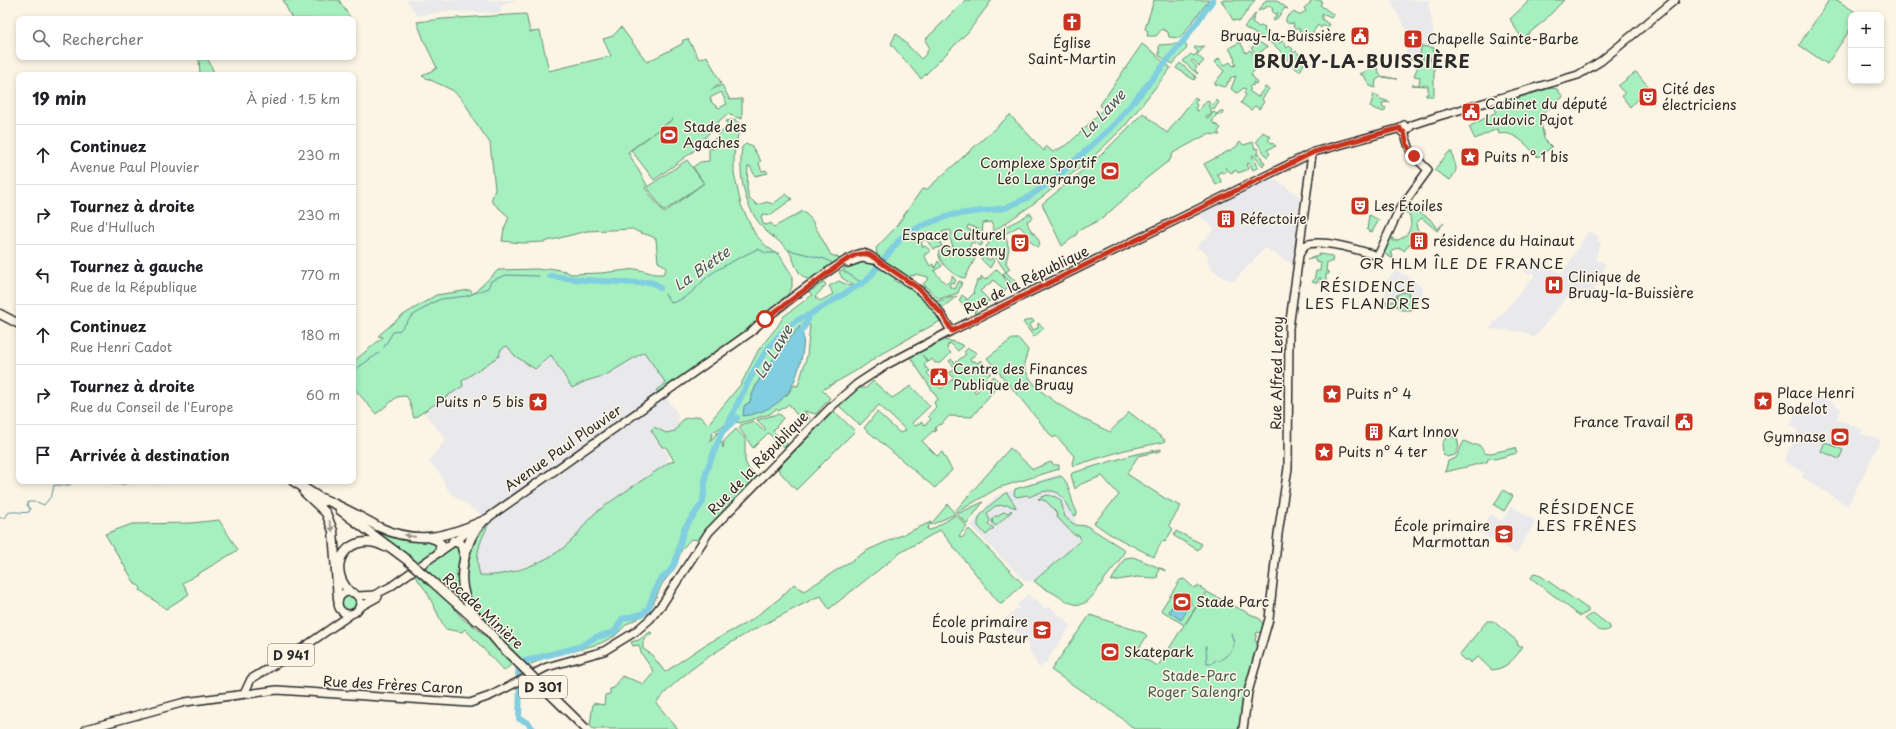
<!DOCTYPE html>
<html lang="fr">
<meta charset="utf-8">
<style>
body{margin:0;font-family:"Playpen Sans",sans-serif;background:#f2f2f2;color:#202124}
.controls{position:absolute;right:12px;top:12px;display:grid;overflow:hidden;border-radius:8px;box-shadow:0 2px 6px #0003}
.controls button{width:36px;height:36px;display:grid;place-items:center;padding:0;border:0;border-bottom:1px solid #e0e0e0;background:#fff;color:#202124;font:20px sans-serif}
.stop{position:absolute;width:12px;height:12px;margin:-9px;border:3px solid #c8321e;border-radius:50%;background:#fff}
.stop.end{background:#c8321e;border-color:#fff;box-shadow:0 1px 4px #0008}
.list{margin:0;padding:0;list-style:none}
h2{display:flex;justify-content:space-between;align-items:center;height:52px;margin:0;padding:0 16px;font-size:17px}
h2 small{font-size:13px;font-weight:400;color:#757577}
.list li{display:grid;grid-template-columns:26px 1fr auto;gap:12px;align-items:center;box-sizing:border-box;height:60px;padding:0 16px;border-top:1px solid #e0e0e0}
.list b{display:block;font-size:15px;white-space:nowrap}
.list p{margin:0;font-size:13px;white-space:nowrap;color:#757577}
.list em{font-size:13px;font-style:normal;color:#757577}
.icon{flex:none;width:22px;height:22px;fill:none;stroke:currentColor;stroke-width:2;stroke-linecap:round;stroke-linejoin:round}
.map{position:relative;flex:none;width:1896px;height:729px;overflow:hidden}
.search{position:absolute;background:#fff;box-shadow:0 2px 6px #0003;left:16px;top:16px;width:340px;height:44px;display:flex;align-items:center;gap:10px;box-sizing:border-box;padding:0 14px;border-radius:8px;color:#757577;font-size:15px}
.panel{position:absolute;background:#fff;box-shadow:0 2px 6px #0003;left:16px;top:72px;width:340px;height:412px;border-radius:8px}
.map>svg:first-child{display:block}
</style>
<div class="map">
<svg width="1896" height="729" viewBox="0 0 1896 729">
<rect width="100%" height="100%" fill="#fcf5e5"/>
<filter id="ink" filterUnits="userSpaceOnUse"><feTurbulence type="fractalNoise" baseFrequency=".025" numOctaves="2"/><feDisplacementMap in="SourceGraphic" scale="8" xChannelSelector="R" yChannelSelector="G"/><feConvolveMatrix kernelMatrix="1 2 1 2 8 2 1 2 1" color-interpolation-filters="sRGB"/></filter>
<g filter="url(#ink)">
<path fill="#e9e9ec" d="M 406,0 L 518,0 L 501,6 L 501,13 L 448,11 L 418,16 Z
M 1390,0 L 1428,0 L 1435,39 L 1434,60 L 1405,58 L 1408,33 Z
M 1271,179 L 1277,180 L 1300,197 L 1295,263 L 1290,263 L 1265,248 L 1234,281 L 1225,279 L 1209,267 L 1207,254 L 1196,247 L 1215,229 L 1198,214 L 1221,201 Z
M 1588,231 L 1599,237 L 1597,241 L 1601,243 L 1595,259 L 1606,264 L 1589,301 L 1577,296 L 1574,301 L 1567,297 L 1534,338 L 1524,332 L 1489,329 L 1535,275 L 1531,272 L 1529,275 L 1523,270 L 1534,257 L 1562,274 Z
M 1396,270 L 1411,278 L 1423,288 L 1423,294 L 1417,302 L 1408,295 L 1395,302 L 1387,301 L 1387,297 L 1385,297 L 1386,281 Z
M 507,345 L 515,356 L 535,369 L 551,355 L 572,388 L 586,381 L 606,375 L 644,352 L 665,382 L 665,384 L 656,391 L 659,396 L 663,393 L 672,406 L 678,414 L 679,425 L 675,431 L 666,433 L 654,427 L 651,429 L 662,447 L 669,454 L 668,463 L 594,515 L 569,543 L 546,559 L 501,575 L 480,575 L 476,561 L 479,547 L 487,527 L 487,519 L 449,492 L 440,474 L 429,461 L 446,439 L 424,413 L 463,386 L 462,382 L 499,356 L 501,349 Z
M 1818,393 L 1817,394 L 1842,409 L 1837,418 L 1863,430 L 1861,434 L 1881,439 L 1848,506 L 1802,477 L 1804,473 L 1784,461 L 1798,430 L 1790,425 L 1795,414 L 1797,410 L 1805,414 L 1815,394 Z
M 1059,474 L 1062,477 L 1081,540 L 1036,580 L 1026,582 L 971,527 L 972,524 L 995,496 Z
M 1511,506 L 1536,521 L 1516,554 L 1479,532 L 1490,514 L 1502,521 Z
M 1028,594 L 1033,599 L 1037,600 L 1044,608 L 1046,609 L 1049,606 L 1071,625 L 1046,663 L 1039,668 L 1029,651 L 1027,643 L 1005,619 L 1014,612 L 1013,611 L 1016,608 L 1018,610 L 1020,608 L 1017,605 Z"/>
<path fill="#a6efbe" stroke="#688d74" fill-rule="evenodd" d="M 283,0 L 339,0 L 351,19 L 292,19 Z
M 965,0 L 992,0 L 968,32 L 921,79 L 891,44 L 896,33 L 921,59 L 926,54 L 929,47 L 925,40 Z
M 1154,0 L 1209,0 L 1180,38 L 1169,37 L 1168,32 L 1162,29 L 1156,36 L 1147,36 L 1148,31 L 1145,29 Z
M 1221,0 L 1255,0 L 1240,21 L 1233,20 Z
M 1266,0 L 1276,0 L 1288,9 L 1285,8 L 1275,21 L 1273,20 L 1278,13 L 1275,14 L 1272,11 L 1273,9 L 1269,6 L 1258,11 Z
M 1311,0 L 1321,0 L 1322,2 L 1320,5 L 1334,15 L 1331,18 L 1322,14 L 1322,19 L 1330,25 L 1326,27 L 1323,25 L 1321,28 L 1318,25 L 1311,35 L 1305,33 L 1304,35 L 1299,31 L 1300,29 L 1296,29 L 1293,27 L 1294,24 L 1291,23 L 1290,24 L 1286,22 L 1286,18 L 1293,12 L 1299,15 L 1306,11 L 1304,8 L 1310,3 Z
M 1530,0 L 1564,0 L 1544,21 L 1522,39 L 1510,19 Z
M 1829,0 L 1837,0 L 1860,15 L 1851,15 L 1851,28 L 1827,64 L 1799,45 Z
M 1256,13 L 1252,22 L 1259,27 L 1261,26 L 1265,28 L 1264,31 L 1266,32 L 1268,31 L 1273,38 L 1275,36 L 1280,43 L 1282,41 L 1286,44 L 1285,46 L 1287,48 L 1289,46 L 1293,49 L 1292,51 L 1294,53 L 1296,51 L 1299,54 L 1299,56 L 1301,58 L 1303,56 L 1307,59 L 1300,71 C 1292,68 1289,60 1283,54 C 1272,41 1257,36 1244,27 Z
M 526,14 L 530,32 L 540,31 L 549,71 L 611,56 L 603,39 L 613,36 L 621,27 L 647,62 L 682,44 L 683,40 L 688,39 L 699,59 L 707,56 L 721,83 L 711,90 L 722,85 L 730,100 L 742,99 L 742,119 L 727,114 L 718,122 L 695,150 L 654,180 L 631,150 L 673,119 L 628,152 L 647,185 L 645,188 L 664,213 L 704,183 L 664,211 L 647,187 L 687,160 L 703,182 L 693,167 L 700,162 L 709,161 L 709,147 L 713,149 L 714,139 L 726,128 L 730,129 L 731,126 L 727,124 L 726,121 C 731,120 736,119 740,124 L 734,155 L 734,173 L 741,205 L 755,234 L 766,246 L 780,256 L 792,275 L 792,287 L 789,293 C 749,331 703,362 658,393 L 656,390 L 665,384 L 665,382 L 644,352 L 606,375 L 586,381 L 572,388 L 551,355 L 535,369 L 515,356 L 507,346 L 501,349 L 499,356 L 462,381 L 463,386 L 414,418 L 409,400 L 406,396 L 397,397 L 376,414 L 353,387 L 353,362 L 383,337 L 378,336 L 400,317 L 436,295 L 470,290 L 473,294 L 498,270 L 537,269 L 544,270 L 549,268 L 565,271 L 571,274 L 601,273 L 636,269 L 655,274 L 663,274 L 666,270 L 665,266 L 658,262 L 656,239 C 648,233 641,235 633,229 L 587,231 L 544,242 L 523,243 L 502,241 L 504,229 L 509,217 L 491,201 L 495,189 L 490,143 L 474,120 L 466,105 L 459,96 L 452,90 L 422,76 L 437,68 L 425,43 L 417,22 L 442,19 ZM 721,92 L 727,104 L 719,108 L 712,103 L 710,98 Z
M 1240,42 L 1246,53 L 1250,50 L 1256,57 L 1259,56 L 1264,62 L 1251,74 L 1257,83 L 1255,84 L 1253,82 L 1253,86 L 1251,85 L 1249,87 L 1251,89 L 1249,91 L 1258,97 L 1265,87 L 1269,89 L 1262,99 L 1264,102 L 1259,109 L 1255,106 L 1251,110 L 1241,103 L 1246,95 L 1244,93 L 1246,89 L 1244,88 L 1237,93 L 1231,89 L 1236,76 L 1230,78 L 1230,81 L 1227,82 L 1228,84 L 1224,87 L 1214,84 L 1224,71 L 1215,62 L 1219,58 L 1225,65 L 1230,62 L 1233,66 L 1236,65 L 1234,61 L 1235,59 L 1229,48 Z
M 1259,42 L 1267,47 L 1257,55 L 1251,48 Z
M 1142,44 L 1156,54 L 1157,57 L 1170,67 L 1170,69 L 1125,126 L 1090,160 L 1029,207 L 994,231 L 991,222 L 983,223 L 982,236 L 978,229 L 968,225 L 967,229 L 971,230 L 970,232 L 981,239 L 980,241 L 983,243 L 981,246 L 972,242 L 969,248 L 978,253 L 965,278 C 955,278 936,261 939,251 L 953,246 L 949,237 L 952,234 L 950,230 L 942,232 L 944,237 L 942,238 L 940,234 L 935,237 L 937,241 L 939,240 L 942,246 L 935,249 L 932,248 L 926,239 L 921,242 L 923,247 L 925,246 L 931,251 L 924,255 L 930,266 L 933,264 L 935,268 L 938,261 L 942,266 L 934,271 L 945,283 L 946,284 L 952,279 L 952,276 L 956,280 L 954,284 L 951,282 L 949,286 L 955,289 L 959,281 L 962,282 L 958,293 L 939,299 L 923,284 L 929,278 L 928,277 L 915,274 L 914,276 L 911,275 L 910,280 L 878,259 L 876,248 L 895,228 L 922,189 L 926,190 L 1010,115 L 1044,151 L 1046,146 L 1053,152 L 1068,144 L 1081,132 L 1103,109 L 1100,105 Z
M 1175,44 L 1186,44 L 1187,48 L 1173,64 L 1159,56 L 1159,45 Z
M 1205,46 L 1197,55 L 1204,61 L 1199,66 L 1193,60 L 1191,61 L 1197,67 L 1195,70 L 1198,73 L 1197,74 L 1183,61 L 1191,54 L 1194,56 L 1198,52 L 1194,48 L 1195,47 Z
M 1421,46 L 1434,48 L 1433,58 L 1420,57 Z
M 1410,58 L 1434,60 L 1434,96 L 1426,96 L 1426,94 L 1428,94 L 1428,86 L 1412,85 L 1419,85 L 1420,77 L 1414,76 L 1420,61 L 1409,60 Z
M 199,59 L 208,59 L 215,75 L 200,75 Z
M 1180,63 L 1196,77 L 1194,80 L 1176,68 Z
M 1376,66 L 1381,76 L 1397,79 L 1381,77 L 1376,80 L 1375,88 L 1370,86 L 1364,76 L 1360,74 Z
M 1636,72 L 1649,87 L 1630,107 L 1622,96 L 1625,94 L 1618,86 Z
M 1551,88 L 1557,89 L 1563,97 L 1540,116 L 1544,139 L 1552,147 L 1538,157 C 1528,147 1515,130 1499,134 L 1497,129 L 1475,139 L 1469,127 L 1496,112 L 1494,105 Z
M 1374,94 L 1379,96 L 1378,98 L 1390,102 L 1382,103 L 1383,107 L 1386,108 L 1384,112 L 1370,107 Z
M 1195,97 L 1198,99 L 1195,103 L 1197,105 L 1195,109 L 1198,111 L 1207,100 L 1210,103 L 1208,106 L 1210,107 L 1216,100 L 1219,102 L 1214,110 L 1211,108 L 1210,110 L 1212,112 L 1209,116 L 1207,115 L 1206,117 L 1207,118 L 1209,118 L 1213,112 L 1217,114 L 1220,111 L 1225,112 L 1221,115 L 1217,114 L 1212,122 L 1221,128 L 1218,132 L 1220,135 L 1208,134 L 1173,153 L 1170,160 L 1148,177 L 1103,218 L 1078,231 L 1076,235 L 1062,246 L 1042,204 L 1100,156 L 1143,113 L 1167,133 Z
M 1263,132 L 1271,137 L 1268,140 L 1276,146 L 1267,150 L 1270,154 L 1267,157 L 1256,141 Z
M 1240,142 L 1244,145 L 1253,142 L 1255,149 L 1257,148 L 1259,152 L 1256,154 L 1257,155 L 1260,154 L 1263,162 L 1265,162 L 1263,166 L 1253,155 L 1252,156 L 1256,163 L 1255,164 L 1259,167 L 1253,170 L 1249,163 L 1247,164 L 1249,169 L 1238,173 L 1236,170 L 1231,173 L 1225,167 L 1227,171 L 1223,173 L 1221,171 L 1221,172 L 1217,174 L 1222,182 L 1216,185 L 1204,164 L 1236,147 Z
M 746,144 L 751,145 L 761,161 L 759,162 L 761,170 L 763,171 L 766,170 L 768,173 L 755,176 L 750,166 L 748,167 L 747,188 L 749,199 L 752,200 L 757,205 L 767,202 L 773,204 L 786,194 L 792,199 L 770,215 L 764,214 L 761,216 L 763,224 L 767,225 L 771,223 L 774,227 L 803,211 L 811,219 L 831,255 L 838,257 L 839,263 C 831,268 817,282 807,279 C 797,276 794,259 789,251 C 782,242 773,238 766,231 C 744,209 738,176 742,147 Z
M 1449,152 L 1452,152 C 1454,167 1461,166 1450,180 L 1434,170 Z
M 1407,205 L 1413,211 L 1416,210 L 1430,219 L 1437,229 L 1444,223 L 1437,231 L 1422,218 L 1416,223 L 1417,229 L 1420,232 L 1404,251 L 1401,248 L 1394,249 L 1390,253 L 1393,255 L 1392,257 L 1397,261 L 1383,253 L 1390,238 L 1393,238 L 1393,241 C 1408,239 1414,227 1409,214 L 1404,211 Z
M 1030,213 L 1033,218 L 1027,221 C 1028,231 1039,235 1040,245 L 1037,247 C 1028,242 1027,231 1019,226 L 1005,234 L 1009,249 L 1006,263 L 1010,269 L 1006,272 L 1016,282 L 1013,285 L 1002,274 L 1009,286 L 1004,291 L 994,280 L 980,291 L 990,301 L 979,305 L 975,309 L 979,314 L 975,316 L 974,308 L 968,310 L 959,301 L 962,295 L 966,298 L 966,300 L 968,299 L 974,293 L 973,292 L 977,281 L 981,280 L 981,276 L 985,280 L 997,269 L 1002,274 L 1006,272 L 997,259 L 986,247 C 1000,225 1011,226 1030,213 Z
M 1369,215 L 1379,220 L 1372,232 L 1367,230 Z
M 985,250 L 990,253 L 986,258 L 989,260 L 992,258 L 994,261 L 990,268 L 981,259 Z
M 1320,254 L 1333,256 L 1332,262 L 1327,262 L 1326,271 L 1329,272 L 1329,274 L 1326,274 L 1326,284 L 1320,283 L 1321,278 L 1319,278 L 1317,283 L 1312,282 L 1314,280 L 1316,271 L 1320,271 L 1321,262 L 1316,261 L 1315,258 L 1307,260 Z
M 858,261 C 880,262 888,272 905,284 L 895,279 L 895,281 L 918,292 L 942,320 L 881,354 L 861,368 L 822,390 L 830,398 L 816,414 L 804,411 L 810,418 L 807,421 L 795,413 L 789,404 L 779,411 L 776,409 L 770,414 L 757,418 L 740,423 L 732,421 L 713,432 L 710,441 L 718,432 L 723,435 L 721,439 L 723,448 L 724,441 L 736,429 L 745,439 L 745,461 L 748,468 L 757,477 L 699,540 L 691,539 L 682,549 L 675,568 L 662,584 L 653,604 L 646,614 L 627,624 L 615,636 L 601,643 L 575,651 L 549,656 L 527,666 L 501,641 L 471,605 L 465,584 L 471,550 L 483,528 L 489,523 C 480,543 474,553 480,575 C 507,578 551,561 570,542 C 579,534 585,522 594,514 C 617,496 643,480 668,463 L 674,461 L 666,447 L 662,447 L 651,430 L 654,427 L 666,433 L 675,431 L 683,419 L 699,416 L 708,424 L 741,384 L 759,349 L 777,327 L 784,316 L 812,295 L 809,292 L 824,282 L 826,285 L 815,297 L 820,301 L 833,294 L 829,286 L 839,281 L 850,286 L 853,285 L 842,278 L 839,272 ZM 802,323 L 810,325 L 807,356 L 798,386 L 794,385 L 787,395 L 744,406 L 750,402 C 759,369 784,351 802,323 Z
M 922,285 L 938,301 L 957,296 L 942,308 L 922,289 L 921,287 Z
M 1402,292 L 1409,293 L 1408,295 L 1417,302 L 1410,310 L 1401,310 L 1395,305 L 1390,307 L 1383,301 L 1395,302 L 1397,295 Z
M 1032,319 L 1034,322 L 1029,325 L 1032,330 L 1038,328 L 1038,323 L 1044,328 L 1034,337 L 1023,322 Z
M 1012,339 L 1019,339 L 1028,350 C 1027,355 1024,361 1024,365 C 1029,394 1087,421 1110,432 L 1129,412 L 1165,440 L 1164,442 L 1125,450 L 1073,466 L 1072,463 L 1074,456 L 1056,436 L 1053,438 L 987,358 Z
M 944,340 L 955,342 L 964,346 L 958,351 L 950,343 L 948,345 L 947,349 L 951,353 L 941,363 L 935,363 L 932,359 L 929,362 L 922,355 L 928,362 L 924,365 L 929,371 L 927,373 L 941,389 L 954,378 L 949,373 L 956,369 L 949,361 L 951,359 L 955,363 L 966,354 L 964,352 L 968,348 L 977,353 L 970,359 L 971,361 L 975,361 L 977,363 L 981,360 L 991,373 L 978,385 L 977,388 L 974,391 L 975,393 L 994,376 L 1000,383 L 972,417 L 949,416 L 941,425 L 939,424 L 935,428 L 936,431 L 935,432 L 933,431 L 922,441 L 937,456 L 942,452 L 952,470 L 935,488 L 864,428 L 877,412 L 900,433 L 906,430 L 879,405 L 860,425 L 838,405 L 858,388 L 866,388 L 873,381 L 892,398 L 911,386 L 930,406 L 912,423 L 915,426 L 922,422 L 925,425 L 931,419 L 928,416 L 936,407 L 934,402 L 938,399 L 910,357 Z
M 834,411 L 855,431 L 796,490 L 779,471 L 778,468 Z
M 777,414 L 781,415 L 783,418 L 773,431 L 788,445 L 787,446 L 783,447 L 768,433 L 753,448 L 739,428 L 741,425 L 753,421 L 764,431 L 765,428 L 757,420 Z
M 1451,436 L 1457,438 L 1459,447 L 1455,455 L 1447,457 L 1443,454 L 1442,443 L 1446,438 Z
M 1464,441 L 1473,445 L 1479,445 L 1486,454 L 1515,448 L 1517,453 L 1495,459 L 1492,458 L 1488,459 L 1487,462 L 1445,472 L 1448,461 L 1456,458 Z
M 1825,442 L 1843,450 L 1839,459 L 1821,451 Z
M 1010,448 L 1033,469 L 1051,462 L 1054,465 L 1059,465 L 1059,469 L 998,488 L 956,513 L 956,510 Z
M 1161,449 L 1161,451 L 1138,456 L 1127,474 L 1166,499 L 1181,506 L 1169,525 L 1173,529 L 1165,542 L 1162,541 L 1154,557 L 1108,533 L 1094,523 L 1119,495 L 1102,476 L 1081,484 L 1075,489 L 1071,475 L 1072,473 L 1132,455 Z
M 1061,476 C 1071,484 1070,501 1077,512 L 1076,516 C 1062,512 1070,477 1029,497 L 1027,495 L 1017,497 L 1014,495 L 1015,489 Z
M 1503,490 L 1513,496 L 1504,511 L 1494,505 Z
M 1005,493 L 1007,493 L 1015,505 L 1016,508 L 1008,505 L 995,506 L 987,513 L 990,521 L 988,524 L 994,528 L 986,535 L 978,526 C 976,512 997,501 1005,493 Z
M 1047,495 L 1056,497 L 1061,501 L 1065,517 L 1071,522 L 1076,525 L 1087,526 L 1125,550 C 1122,559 1113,568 1107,576 C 1089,600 1086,616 1055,594 C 1048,590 1040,587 1034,581 L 1081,540 L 1079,535 L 1074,535 L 1057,517 L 1056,512 L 1046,501 L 1038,499 Z
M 983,502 L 967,524 L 957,514 Z
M 948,504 L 955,514 L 931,525 L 931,524 Z
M 1011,510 L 1012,511 L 996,526 L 993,524 L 992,519 L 995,516 L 999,516 L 1003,512 L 1008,513 Z
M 956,515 L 967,526 L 959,536 L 962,538 L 969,529 L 1023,584 L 1003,603 L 1000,604 L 940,530 L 900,553 L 829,609 L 821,596 L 815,598 C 758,628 698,654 656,703 L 678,729 L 593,729 L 590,726 L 593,703 L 604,705 L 605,695 L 610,694 L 610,689 L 614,688 L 622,676 L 644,684 L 654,672 L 641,653 L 639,645 L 633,646 L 631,642 L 639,640 L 650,632 L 652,633 L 643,641 L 643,649 L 651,654 L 665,672 L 703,646 L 750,621 L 780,598 L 794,584 L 804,591 L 868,550 L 931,522 L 927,529 L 931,530 Z
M 219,520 L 238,550 L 183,583 L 189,594 L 166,609 L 140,590 L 141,588 L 138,585 L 136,585 L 105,534 L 132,524 L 191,523 Z
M 365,525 L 435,540 L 439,548 L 417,564 Z
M 1176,531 L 1202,544 L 1198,550 L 1174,536 Z
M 456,544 L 462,551 L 459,583 L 464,605 L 446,586 L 423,568 Z
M 1133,557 L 1165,570 L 1165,571 L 1159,568 L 1157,578 L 1137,577 L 1111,581 L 1125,558 Z
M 1534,573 L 1538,574 L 1588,609 L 1588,612 L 1580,616 L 1531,578 Z
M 417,574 L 449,602 L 463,619 L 478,629 L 512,664 L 504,671 L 465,629 L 462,632 L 445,629 L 427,592 L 415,576 Z
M 1184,579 L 1194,588 L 1198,586 L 1206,591 L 1185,624 L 1207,592 L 1260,619 L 1263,624 L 1261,633 L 1257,632 L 1255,641 L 1258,642 L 1243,694 L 1239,729 L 1134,729 L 1123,719 L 1051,670 L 1090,615 L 1144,633 L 1147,636 L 1135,654 L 1158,666 L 1184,625 L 1161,610 L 1180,580 Z
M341 603a8 8 0 1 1 16 0a8 8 0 1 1-16 0Z
M 1593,613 L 1610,626 L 1610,629 C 1600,635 1594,626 1586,620 L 1585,618 Z
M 1487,621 L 1493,621 L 1517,641 L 1518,646 L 1523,646 C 1516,657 1507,669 1492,670 L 1478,657 L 1470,663 L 1468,660 L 1464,660 L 1459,655 Z"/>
<path fill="#81cee0" stroke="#5f8d98" d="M 799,327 C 811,337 796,384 787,394 C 776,407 759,414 743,416 L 744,406 L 750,402 C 758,372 781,351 799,327 Z
M 1184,593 L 1190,597 L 1191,604 L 1181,620 L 1169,612 L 1178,596 Z"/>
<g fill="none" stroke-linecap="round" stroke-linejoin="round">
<path stroke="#5f8d98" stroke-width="1" d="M 789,250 L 825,259 L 834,264
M 844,271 L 862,283
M 665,294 L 671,303 C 687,299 695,289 706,278 C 714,270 746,254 758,249 L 766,253 L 779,253
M 384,347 L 393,332 L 400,330 L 412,316 L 434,302 L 441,299 L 467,296 L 488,288 L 491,281 L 506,275 L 539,276
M 353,371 L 379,353
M 108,481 C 115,487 127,484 135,481
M 146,481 L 158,483 L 169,481
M 0,518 L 6,517 L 8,513 C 15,510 22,514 29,512 L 30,509 L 27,505 L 28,502 L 37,502 L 44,505 L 52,495 L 54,485 L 70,485 L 72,481
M 1231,633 L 1234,643
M 1206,646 L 1207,664 L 1211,664 L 1216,660
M 1219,661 C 1225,657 1233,652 1234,644"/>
<path stroke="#81cee0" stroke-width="6" d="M 550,276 L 583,280 L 639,283 C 647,281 655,281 660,288
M 798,335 L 805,326 L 809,315 L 867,280 L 902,237 L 921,226 L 951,215 L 1005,208 L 1027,198 L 1055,179 L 1116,123 L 1185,39 L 1213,0
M 728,424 C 745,389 769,327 809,315
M 518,674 L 519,665 L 525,661 L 579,647 L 596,637 L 615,632 L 622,619 L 642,614 L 648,609 L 658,582 L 670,571 L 675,563 L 684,529 L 703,502 L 706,472 L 722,432 L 737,418
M 520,686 L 519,719 L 527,722 L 533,729"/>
<defs>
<path id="major" d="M 1407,129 L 1404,125 L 1400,129 L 1402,132 L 1405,132 L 1412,125 L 1439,116 L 1578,75 L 1601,61 L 1675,0
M 1299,251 L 1312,154
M 848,263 L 862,258 L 873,260
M338 603a11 11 0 1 1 22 0a11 11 0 1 1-22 0Z
M 358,596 L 374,595 L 390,587 L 751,332 C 764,318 847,254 862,253 C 870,253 876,261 883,265 C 913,284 935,299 951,331
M 360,607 L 378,597
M 244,694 L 251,679 L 304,647 L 350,615
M 86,729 L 185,702 L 277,690 L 470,703 L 490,696 L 547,667 L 604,651 L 635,632 L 650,619 L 663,603 L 709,532 L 833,405 L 857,384 L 886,365 L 951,331 L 1314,152 L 1401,128
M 1243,729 L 1248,692 L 1269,619 L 1278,534 L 1288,468 L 1289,328 L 1299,255 L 1304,246 C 1319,237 1362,251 1378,256 L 1399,210 L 1428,170 L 1411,153 L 1404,132"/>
<path id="highway" d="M 0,314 L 19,324
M 293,481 L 325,501
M 304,492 L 326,513 L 333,531 L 338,599
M 321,498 C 342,506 360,517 379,527 C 419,546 449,536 487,519
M 340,510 L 407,560
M 482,523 C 472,532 469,542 465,555 C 454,599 475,614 501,646
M 431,538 L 437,540 L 441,544 L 439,552
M 453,541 L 461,544 L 464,555
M 427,577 L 475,620
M 350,592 C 323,564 351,529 385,547"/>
</defs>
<use href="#major" stroke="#2b2b2b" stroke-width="10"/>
<use href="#highway" stroke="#2b2b2b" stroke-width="11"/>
<use href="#major" stroke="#fcf5e5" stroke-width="7"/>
<use href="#highway" stroke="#fcf5e5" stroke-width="8"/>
<defs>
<path id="highway-bridge" d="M 407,560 L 427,577
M 501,646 L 586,729"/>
</defs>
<use href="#highway-bridge" stroke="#2b2b2b" stroke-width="11" stroke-linecap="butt"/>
<use href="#highway-bridge" stroke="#fcf5e5" stroke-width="8"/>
</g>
<defs><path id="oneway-solid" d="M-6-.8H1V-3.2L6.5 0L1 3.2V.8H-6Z"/></defs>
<g fill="#949088">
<use href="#oneway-solid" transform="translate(331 526) rotate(73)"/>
<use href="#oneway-solid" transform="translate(410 536) rotate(-172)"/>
</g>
</g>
<g fill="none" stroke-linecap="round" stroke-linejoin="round" filter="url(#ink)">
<path stroke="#c8321e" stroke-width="5" d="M 765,319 L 840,264 C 850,258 858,251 870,255 L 918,288 L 942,314 L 952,331 L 1314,152 L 1400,128 L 1401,131 L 1404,132 L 1407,145 L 1414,156"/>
</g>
<defs>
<symbol id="church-square" viewBox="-11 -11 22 22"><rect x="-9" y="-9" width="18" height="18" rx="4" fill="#c8321e" stroke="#fcf5e5"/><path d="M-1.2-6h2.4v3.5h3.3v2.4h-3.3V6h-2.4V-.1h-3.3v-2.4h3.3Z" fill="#fff"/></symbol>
<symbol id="civic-square" viewBox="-11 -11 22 22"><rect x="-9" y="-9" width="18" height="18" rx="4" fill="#c8321e" stroke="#fcf5e5"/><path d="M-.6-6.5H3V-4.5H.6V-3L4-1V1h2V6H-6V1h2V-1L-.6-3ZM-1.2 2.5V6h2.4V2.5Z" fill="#fff"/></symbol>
<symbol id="theatre-square" viewBox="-11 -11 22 22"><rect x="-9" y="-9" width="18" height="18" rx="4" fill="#c8321e" stroke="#fcf5e5"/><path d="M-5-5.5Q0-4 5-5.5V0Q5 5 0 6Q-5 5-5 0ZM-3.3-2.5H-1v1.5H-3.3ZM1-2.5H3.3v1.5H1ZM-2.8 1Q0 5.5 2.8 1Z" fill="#fff"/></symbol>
<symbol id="stadium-square" viewBox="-11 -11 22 22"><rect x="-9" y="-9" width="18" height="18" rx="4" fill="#c8321e" stroke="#fcf5e5"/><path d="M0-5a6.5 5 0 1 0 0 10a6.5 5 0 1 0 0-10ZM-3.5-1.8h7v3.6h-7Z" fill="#fff"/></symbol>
<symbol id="sight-square" viewBox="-11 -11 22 22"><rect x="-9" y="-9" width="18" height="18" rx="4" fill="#c8321e" stroke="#fcf5e5"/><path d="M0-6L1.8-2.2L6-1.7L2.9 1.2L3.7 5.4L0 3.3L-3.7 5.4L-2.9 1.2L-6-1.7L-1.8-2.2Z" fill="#fff"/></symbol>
<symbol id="building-square" viewBox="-11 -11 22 22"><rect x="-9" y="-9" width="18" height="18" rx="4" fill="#c8321e" stroke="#fcf5e5"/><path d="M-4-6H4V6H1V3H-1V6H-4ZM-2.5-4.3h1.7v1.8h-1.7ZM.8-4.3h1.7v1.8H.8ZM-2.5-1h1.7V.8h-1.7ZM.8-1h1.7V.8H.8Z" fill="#fff"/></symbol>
<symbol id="hospital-square" viewBox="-11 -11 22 22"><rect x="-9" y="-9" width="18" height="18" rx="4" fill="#c8321e" stroke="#fcf5e5"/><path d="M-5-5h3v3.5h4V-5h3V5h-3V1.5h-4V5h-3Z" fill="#fff"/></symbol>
<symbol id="school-square" viewBox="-11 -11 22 22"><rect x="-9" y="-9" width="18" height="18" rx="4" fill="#c8321e" stroke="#fcf5e5"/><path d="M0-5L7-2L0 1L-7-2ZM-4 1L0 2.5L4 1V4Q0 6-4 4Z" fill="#fff"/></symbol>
</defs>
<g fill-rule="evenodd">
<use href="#church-square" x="1061" y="11" width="22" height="22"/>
<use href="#civic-square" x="1349" y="25" width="22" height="22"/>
<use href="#church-square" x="1402" y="28" width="22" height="22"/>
<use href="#theatre-square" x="1637" y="86" width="22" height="22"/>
<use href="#civic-square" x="1460" y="101" width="22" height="22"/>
<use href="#stadium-square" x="658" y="124" width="22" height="22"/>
<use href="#sight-square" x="1459" y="146" width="22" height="22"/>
<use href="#stadium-square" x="1099" y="160" width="22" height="22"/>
<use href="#theatre-square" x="1349" y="195" width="22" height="22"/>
<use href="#building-square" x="1215" y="208" width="22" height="22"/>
<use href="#building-square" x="1408" y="230" width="22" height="22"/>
<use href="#theatre-square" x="1009" y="232" width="22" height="22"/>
<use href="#hospital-square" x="1543" y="274" width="22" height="22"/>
<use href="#civic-square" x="928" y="366" width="22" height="22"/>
<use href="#sight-square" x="1321" y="383" width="22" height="22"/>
<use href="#sight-square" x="1752" y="390" width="22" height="22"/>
<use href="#sight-square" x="527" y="391" width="22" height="22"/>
<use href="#civic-square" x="1673" y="411" width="22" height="22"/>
<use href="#building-square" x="1363" y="421" width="22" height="22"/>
<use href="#stadium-square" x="1829" y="426" width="22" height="22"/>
<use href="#sight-square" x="1313" y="441" width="22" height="22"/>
<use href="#school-square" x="1493" y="523" width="22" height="22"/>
<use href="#stadium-square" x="1171" y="591" width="22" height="22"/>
<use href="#school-square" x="1031" y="619" width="22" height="22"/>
<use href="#stadium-square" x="1099" y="641" width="22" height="22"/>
</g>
<g text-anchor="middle" stroke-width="3" stroke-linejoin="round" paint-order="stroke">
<g fill="#fcf5e5" stroke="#6a6863" stroke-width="1">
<rect x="268" y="644" width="46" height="22" rx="3"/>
<rect x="519" y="676" width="48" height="22" rx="3"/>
</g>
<g font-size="13" font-weight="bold" fill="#2b2b2b">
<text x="291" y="660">D 941</text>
<text x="543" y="692">D 301</text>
</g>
<g font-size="14" fill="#2b2b2b" stroke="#fcf5e5" text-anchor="start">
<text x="1346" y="41" text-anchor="end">Bruay-la-Buissière</text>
<text x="1427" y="44">Chapelle Sainte-Barbe</text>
<text x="1072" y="48" text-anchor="middle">Église<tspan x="1072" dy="16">Saint-Martin</tspan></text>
<text x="1662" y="94">Cité des<tspan x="1662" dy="16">électriciens</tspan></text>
<text x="1485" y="109">Cabinet du député<tspan x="1485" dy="16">Ludovic Pajot</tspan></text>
<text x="683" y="132">Stade des<tspan x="683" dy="16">Agaches</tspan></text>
<text x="1484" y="162">Puits n° 1 bis</text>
<text x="1096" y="168" text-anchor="end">Complexe Sportif<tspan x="1096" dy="16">Léo Langrange</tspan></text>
<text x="1374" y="211">Les Étoiles</text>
<text x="1240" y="224">Réfectoire</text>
<text x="1006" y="240" text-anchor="end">Espace Culturel<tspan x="1006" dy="16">Grossemy</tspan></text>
<text x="1433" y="246">résidence du Hainaut</text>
<text x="1568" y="282">Clinique de<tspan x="1568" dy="16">Bruay-la-Buissière</tspan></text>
<text x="953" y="374">Centre des Finances<tspan x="953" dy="16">Publique de Bruay</tspan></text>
<text x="1777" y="398">Place Henri<tspan x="1777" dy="16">Bodelot</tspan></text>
<text x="1346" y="399">Puits n° 4</text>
<text x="524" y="407" text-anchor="end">Puits n° 5 bis</text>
<text x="1670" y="427" text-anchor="end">France Travail</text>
<text x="1388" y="437">Kart Innov</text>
<text x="1826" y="442" text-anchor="end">Gymnase</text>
<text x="1338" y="457">Puits n° 4 ter</text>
<text x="1490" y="531" text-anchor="end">École primaire<tspan x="1490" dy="16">Marmottan</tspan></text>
<text x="1196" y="607">Stade Parc</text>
<text x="1028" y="627" text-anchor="end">École primaire<tspan x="1028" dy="16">Louis Pasteur</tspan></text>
<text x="1124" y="657">Skatepark</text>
</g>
<g font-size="14" fill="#2b2b2b" stroke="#fcf5e5">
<text transform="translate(1026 280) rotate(-26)" y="5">Rue de la République</text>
<text transform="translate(1277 373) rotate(-89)" y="5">Rue Alfred Leroy</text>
<text transform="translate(563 448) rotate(-35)" y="5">Avenue Paul Plouvier</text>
<text transform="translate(758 463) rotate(-46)" y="5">Rue de la République</text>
<text transform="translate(483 611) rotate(43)" y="5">Rocade Minière</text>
<text transform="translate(393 685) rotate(3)" y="5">Rue des Frères Caron</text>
</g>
<g font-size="14" fill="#4a5c50" stroke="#fcf5e5">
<text x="1199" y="681">Stade-Parc<tspan x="1199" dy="16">Roger Salengro</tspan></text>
</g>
<g font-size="15" font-style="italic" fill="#455c61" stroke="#fcf5e5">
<text transform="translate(1103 114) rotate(-47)" y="5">La Lawe</text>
<text transform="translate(702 269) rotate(-35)" y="5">La Biette</text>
<text transform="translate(774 352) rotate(-59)" y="5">La Lawe</text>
</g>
<g font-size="15" letter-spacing="1" fill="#2b2b2b" stroke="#fcf5e5">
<text x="1462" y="269">GR HLM ÎLE DE FRANCE</text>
<text x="1368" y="292">RÉSIDENCE<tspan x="1368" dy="17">LES FLANDRES</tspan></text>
<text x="1587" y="514">RÉSIDENCE<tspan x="1587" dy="17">LES FRÊNES</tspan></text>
</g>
<g font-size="18" font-weight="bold" letter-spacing="1" fill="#2b2b2b" stroke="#fcf5e5">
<text x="1362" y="68">BRUAY-LA-BUISSIÈRE</text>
</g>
</g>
</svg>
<div class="controls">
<button>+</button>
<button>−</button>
</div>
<div class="stop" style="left:765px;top:319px"></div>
<div class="stop end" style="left:1414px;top:156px"></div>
<div class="search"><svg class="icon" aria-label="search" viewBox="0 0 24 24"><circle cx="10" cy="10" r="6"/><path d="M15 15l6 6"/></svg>Rechercher</div>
<section class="panel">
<h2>19 min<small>À pied · 1.5 km</small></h2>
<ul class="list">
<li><svg class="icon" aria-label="ahead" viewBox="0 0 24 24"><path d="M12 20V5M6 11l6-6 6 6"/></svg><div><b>Continuez</b><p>Avenue Paul Plouvier</p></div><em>230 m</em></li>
<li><svg class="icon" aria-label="right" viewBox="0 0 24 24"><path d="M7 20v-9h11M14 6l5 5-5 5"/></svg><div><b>Tournez à droite</b><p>Rue d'Hulluch</p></div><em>230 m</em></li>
<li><svg class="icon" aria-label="left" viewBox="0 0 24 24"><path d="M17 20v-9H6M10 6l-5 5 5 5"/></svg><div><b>Tournez à gauche</b><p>Rue de la République</p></div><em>770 m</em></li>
<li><svg class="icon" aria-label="ahead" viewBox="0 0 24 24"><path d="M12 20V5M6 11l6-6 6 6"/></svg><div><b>Continuez</b><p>Rue Henri Cadot</p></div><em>180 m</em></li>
<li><svg class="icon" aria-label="right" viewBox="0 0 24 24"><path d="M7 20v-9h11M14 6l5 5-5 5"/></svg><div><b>Tournez à droite</b><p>Rue du Conseil de l'Europe</p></div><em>60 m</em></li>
<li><svg class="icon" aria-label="arrive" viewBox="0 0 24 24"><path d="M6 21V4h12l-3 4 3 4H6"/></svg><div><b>Arrivée à destination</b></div></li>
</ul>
</section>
</div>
